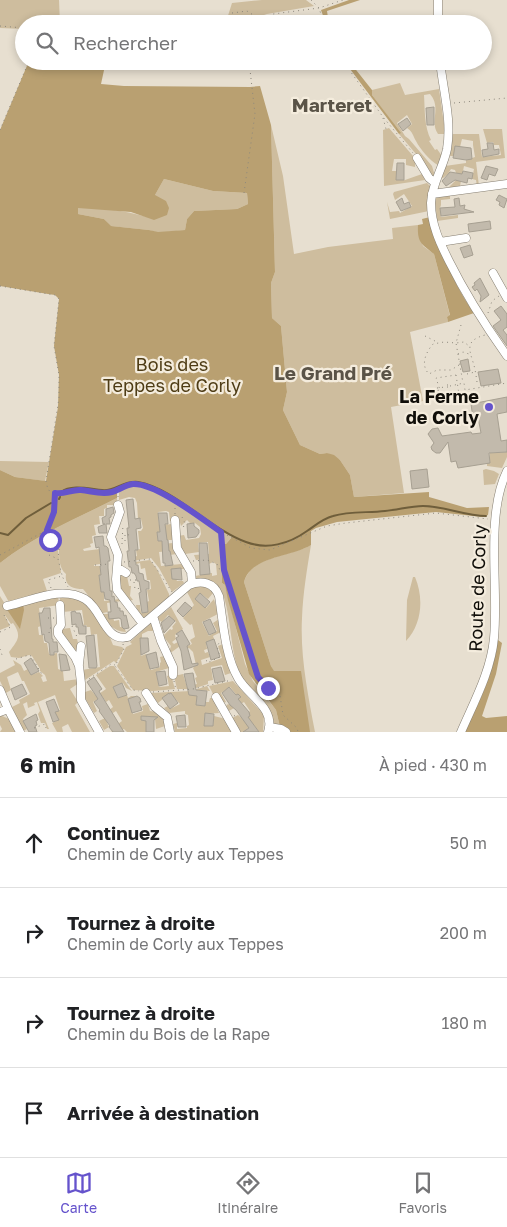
<!DOCTYPE html>
<html lang="fr">
<meta charset="utf-8">
<style>
body{margin:0;font-family:"Golos Text",sans-serif;background:#f6f6f6;color:#202124}
.stop{position:absolute;width:15px;height:15px;margin:-11px;border:4px solid #6553cc;border-radius:50%;background:#fff}
.stop.end{background:#6553cc;border-color:#fff;box-shadow:0 1px 5px #0008}
.list{margin:0;padding:0;list-style:none}
h2{display:flex;justify-content:space-between;align-items:center;height:65px;margin:0;padding:0 20px;font-size:21px}
h2 small{font-size:16px;font-weight:400;color:#757577}
.list li{display:grid;grid-template-columns:32px 1fr auto;gap:15px;align-items:center;box-sizing:border-box;height:90px;padding:0 20px;border-top:1px solid #e0e0e0}
.list b{display:block;font-size:19px;white-space:nowrap}
.list p{margin:0;font-size:16px;white-space:nowrap;color:#757577}
.list em{font-size:16px;font-style:normal;color:#757577}
.icon{flex:none;width:28px;height:28px;fill:none;stroke:currentColor;stroke-width:2;stroke-linecap:round;stroke-linejoin:round}
.map{position:relative;flex:none;width:507px;height:732px;overflow:hidden}
.search{position:absolute;background:#fff;box-shadow:0 2px 8px #0003;left:15px;right:15px;top:15px;height:55px;display:flex;align-items:center;gap:12px;box-sizing:border-box;padding:0 18px;border-radius:28px;color:#757577;font-size:19px}
.sheet{height:425px;background:#fff}
nav{display:flex;justify-content:space-around;align-items:center;box-sizing:border-box;height:70px;border-top:1px solid #e0e0e0;background:#fff;font-size:14px;color:#757577}
nav a{display:grid;justify-items:center;gap:2px}
nav .on{color:#6553cc}
.map>svg:first-child{display:block}
</style>
<div class="map">
<svg width="507" height="732" viewBox="0 0 507 732">
<rect width="100%" height="100%" fill="#e7dfd0"/>
<path fill="#cebd9e" d="M 0,0 L 59,0 L 60,24 L 24,24 L 24,29 L 0,28 Z
M 262,0 L 306,0 L 314,6 L 267,14 L 261,16 L 252,24 L 237,20 L 226,22 L 232,3 Z
M 400,83 L 405,95 L 439,89 L 444,124 L 446,124 L 446,131 L 444,134 L 438,134 C 429,121 442,108 430,94 L 424,95 C 425,110 424,126 431,140 L 429,141 L 435,150 L 437,149 L 442,156 L 438,165 C 430,161 420,149 416,141 C 413,136 413,132 407,128 L 412,124 L 407,115 L 397,123 L 405,136 L 409,139 L 432,166 L 435,176 L 433,177 L 422,161 L 399,134 L 400,133 L 372,95 L 372,90 Z
M 271,125 L 283,176 L 294,254 L 328,247 L 393,239 L 392,228 L 418,225 L 418,231 L 423,246 L 434,254 L 450,316 L 447,317 L 448,322 L 410,332 L 423,401 L 391,407 L 404,493 L 354,497 L 350,475 L 340,460 L 327,453 L 320,454 L 300,445 L 283,410 L 287,392 L 281,326 L 272,318 L 271,283 L 275,272 Z
M 389,128 L 419,163 L 415,164 L 415,167 L 406,165 L 406,159 L 394,159 L 392,171 L 396,171 L 396,180 L 405,180 L 422,174 L 425,180 L 384,186 L 383,130 Z
M 483,129 L 502,129 L 505,158 L 476,162 L 479,186 L 477,186 L 476,180 L 472,179 L 474,169 L 464,166 L 460,186 L 466,188 L 446,190 L 458,178 L 455,170 L 451,169 L 448,174 L 443,178 L 441,178 L 437,188 L 445,166 L 466,163 L 466,160 L 475,157 L 473,145 L 473,141 L 462,139 L 460,147 L 453,156 L 450,156 L 452,134 L 479,134 L 482,157 L 501,155 L 499,145 L 494,145 L 493,142 L 487,143 Z
M 164,179 L 213,191 L 247,193 L 248,204 L 237,209 L 194,211 L 187,219 L 185,230 L 158,233 L 149,230 L 110,226 L 104,219 L 78,214 L 78,208 C 104,207 130,212 154,219 L 155,195 Z
M 427,183 L 430,186 L 429,211 L 390,219 L 387,202 L 390,212 L 399,211 L 400,213 L 412,206 L 404,194 L 395,200 L 393,194 L 394,192 Z
M 450,194 L 450,199 L 441,200 L 441,205 L 440,208 L 441,217 L 458,215 L 458,218 L 437,221 L 435,199 L 437,196 Z
M 507,452 L 507,457 L 502,468 L 487,466 L 487,463 L 490,463 L 490,453 Z
M 0,461 L 49,462 L 45,481 L 15,477 L 0,470 Z
M 486,469 L 494,471 L 499,474 L 495,484 L 484,485 L 483,470 Z
M 128,486 L 148,486 L 174,499 L 232,537 L 226,544 L 221,544 L 222,583 L 225,585 L 245,664 L 253,681 L 276,710 L 280,727 L 274,726 C 274,703 249,694 240,675 C 229,648 232,611 220,588 L 207,579 L 195,578 L 195,576 L 212,573 L 212,576 L 217,575 L 216,564 L 213,562 L 209,564 L 206,559 L 196,560 L 194,555 L 209,554 L 208,542 L 198,543 L 199,552 L 185,554 L 183,552 L 178,536 L 184,535 L 186,540 L 199,538 L 201,534 L 200,527 L 195,523 L 190,523 L 187,520 L 181,526 L 179,519 L 170,521 L 169,512 L 166,511 L 158,512 L 159,525 L 173,524 L 172,540 L 167,540 L 157,533 L 158,541 L 162,541 L 162,544 L 173,543 L 173,550 L 176,554 L 170,555 L 170,551 L 159,552 L 161,566 L 181,564 L 185,569 L 171,569 L 177,581 L 183,581 L 184,583 L 172,592 L 159,568 L 151,558 L 132,561 L 134,557 L 137,556 L 136,550 L 140,549 L 138,531 L 141,531 L 143,528 L 141,519 L 138,519 L 137,503 L 135,498 L 129,497 L 119,500 L 119,492 Z
M 117,498 L 117,505 L 107,505 L 107,508 L 104,509 L 104,516 L 99,516 L 100,524 L 94,525 L 96,535 L 92,536 L 93,543 L 90,544 L 91,547 L 83,549 L 84,551 L 100,549 L 105,563 L 94,565 L 94,566 L 100,566 L 101,575 L 99,576 L 101,592 L 104,592 L 104,601 L 120,599 L 122,601 L 107,603 L 108,612 L 103,613 L 103,614 L 109,614 L 109,612 L 112,611 L 114,621 L 119,620 L 120,627 L 124,627 L 126,632 C 104,631 96,603 83,589 C 73,589 64,586 66,574 C 59,569 59,557 59,549 L 58,550 L 61,573 L 43,579 L 48,594 L 10,604 L 0,586 L 0,563 C 36,535 78,518 117,498 Z
M 311,545 C 307,569 303,593 302,618 C 300,656 308,695 315,732 L 301,732 L 271,666 L 244,582 C 251,556 292,556 311,545 Z
M 150,560 L 157,569 L 169,594 L 169,597 L 143,619 L 137,613 L 136,605 L 140,605 L 141,613 L 148,612 L 147,602 L 149,601 L 147,590 L 151,589 L 150,580 L 147,580 L 145,568 L 141,569 L 140,563 L 136,564 L 135,562 Z
M 121,574 L 127,576 L 129,586 L 131,586 L 130,596 L 133,600 L 128,601 L 121,592 L 119,575 Z
M 413,577 L 415,577 C 424,598 422,624 406,641 L 407,600 Z
M 199,586 L 209,588 L 213,593 L 208,599 L 200,593 L 195,599 L 206,608 L 214,599 L 218,614 L 202,622 L 209,636 L 217,631 L 213,623 L 219,619 L 221,632 L 213,636 L 214,639 L 206,642 L 207,649 L 204,650 L 205,653 L 208,652 L 210,657 L 201,660 L 202,665 L 222,658 L 218,646 L 223,644 L 225,657 L 231,673 L 225,675 L 222,665 L 211,667 L 213,680 L 208,681 L 208,684 L 193,689 L 177,689 L 174,676 L 183,674 L 187,687 L 197,684 L 195,678 L 197,677 L 193,668 L 196,665 L 193,652 L 189,648 L 186,649 L 185,647 L 192,644 L 190,640 L 195,637 L 192,624 L 190,625 L 183,618 L 194,605 L 187,592 L 194,587 Z
M 58,595 L 59,605 L 39,608 L 41,626 L 38,627 L 39,635 L 43,635 L 44,643 L 47,643 L 49,654 L 57,653 L 58,669 L 63,671 L 64,681 L 79,679 L 79,683 L 70,689 L 78,702 L 75,705 L 90,732 L 72,732 L 68,724 L 62,727 L 63,732 L 57,732 L 52,723 L 58,720 L 56,715 L 51,716 L 51,714 L 60,710 L 55,695 L 38,702 L 49,729 L 47,729 L 45,723 L 41,723 L 38,714 L 40,711 L 37,702 L 34,703 L 35,705 L 28,708 L 27,702 L 23,704 L 27,715 L 23,719 L 27,729 L 23,731 L 12,707 L 20,703 L 19,700 L 30,694 L 24,681 L 22,681 L 18,672 L 7,677 L 11,690 L 6,693 L 0,681 L 0,673 L 15,665 L 13,660 L 21,665 L 24,671 L 28,669 L 31,675 L 39,672 L 43,676 L 41,677 L 43,682 L 47,681 L 45,675 L 40,671 L 40,669 L 32,656 L 29,655 L 19,658 L 11,657 L 9,652 C 18,640 22,636 13,623 L 11,624 L 4,614 L 10,626 L 0,630 L 0,596 L 20,628 L 23,604 Z
M 59,595 L 84,600 L 107,630 L 113,645 L 122,647 L 124,649 L 116,663 L 114,661 L 85,680 L 82,670 L 100,667 L 97,634 L 91,635 L 90,627 L 87,627 L 86,625 L 83,626 L 84,623 L 82,610 L 63,612 Z
M 171,607 L 183,629 L 175,635 L 176,639 L 172,642 L 174,644 L 178,642 L 180,646 L 169,654 L 167,649 L 170,649 L 171,646 L 163,636 L 170,629 L 172,630 L 173,628 L 172,627 L 176,622 L 168,615 L 162,622 L 156,619 Z
M 151,623 L 155,631 L 148,631 L 142,634 L 142,638 L 140,639 L 141,656 L 146,654 L 151,670 L 160,667 L 160,663 L 161,662 L 160,657 L 164,656 L 169,668 L 156,672 L 159,687 L 169,686 L 167,676 L 171,675 L 175,689 L 153,691 L 133,690 L 117,666 L 126,647 L 132,644 L 130,642 Z
M 70,628 L 73,639 L 77,639 L 78,643 L 78,654 L 77,654 L 61,636 L 61,629 Z
M 110,666 L 114,666 L 132,691 L 126,688 L 123,683 L 113,687 L 118,698 L 127,695 L 128,698 L 131,696 L 137,696 L 129,701 L 133,714 L 143,711 L 142,706 L 148,704 L 150,711 L 157,712 L 166,719 L 165,726 L 156,729 L 155,719 L 151,716 L 147,716 L 146,732 L 127,732 L 124,729 L 117,732 L 111,732 L 119,726 L 118,724 L 122,721 L 116,711 L 105,718 L 109,727 L 104,730 L 99,721 L 105,718 L 103,715 L 113,707 L 109,700 L 106,702 L 102,696 L 93,702 L 97,711 L 94,713 L 85,698 L 85,692 L 91,690 L 96,696 L 106,689 L 96,675 Z
M 233,681 L 264,715 L 263,732 L 259,732 L 253,724 L 244,732 L 239,732 L 232,718 L 238,715 L 244,720 L 250,716 L 248,713 L 250,711 L 244,702 L 229,711 L 226,706 L 228,704 L 230,705 L 239,698 L 230,687 L 221,693 L 226,702 L 223,703 L 219,696 L 213,694 L 209,686 Z
M 207,686 L 210,691 L 198,690 L 196,705 L 205,706 L 206,702 L 209,702 L 210,698 L 213,698 L 219,713 L 205,714 L 204,725 L 213,726 L 214,716 L 226,719 L 233,732 L 175,732 L 173,724 L 177,723 L 177,729 L 187,728 L 187,726 L 189,725 L 188,715 L 185,714 L 185,711 L 169,713 L 164,708 L 168,706 L 170,709 L 180,704 L 170,693 L 158,703 L 150,693 L 191,691 Z
M 0,715 L 9,719 L 16,732 L 0,732 L 2,729 L 0,725 Z"/>
<path fill="#b9a071" fill-rule="evenodd" d="M 349,0 L 360,0 L 327,11 L 329,24 L 326,24 L 321,10 Z
M 29,61 L 106,61 L 101,84 L 124,86 L 250,87 L 260,86 L 271,125 L 275,272 L 271,283 L 272,318 L 281,326 L 287,392 L 283,410 L 300,445 L 320,454 L 327,453 L 334,455 L 340,460 L 350,475 L 354,497 L 429,492 L 429,497 L 467,508 L 489,507 L 488,515 L 483,517 L 436,512 L 415,514 L 337,522 L 316,528 L 311,531 L 311,545 C 292,557 251,556 244,582 L 271,666 L 274,671 L 301,671 L 310,732 L 288,732 L 280,727 L 276,710 L 249,674 L 228,600 L 225,585 L 222,583 L 221,544 L 226,544 L 232,537 C 204,522 164,482 131,486 C 126,487 122,491 117,492 L 117,498 C 78,518 36,535 0,563 L 0,470 L 15,477 L 46,481 L 58,407 L 59,375 L 54,346 L 59,299 L 55,295 L 48,294 L 0,286 L 0,130 ZM 164,179 L 213,191 L 247,193 L 248,204 L 237,209 L 194,211 L 187,219 L 185,230 L 158,232 L 149,230 L 111,226 L 104,219 L 78,214 L 78,208 L 131,212 L 154,220 L 167,215 L 169,208 L 166,201 L 155,195 Z
M 344,61 L 349,61 L 372,90 L 372,95 L 401,133 L 399,134 Z
M 430,217 C 442,251 453,284 474,313 L 448,322 L 447,317 L 450,315 L 434,254 C 422,244 417,243 418,225 L 423,224 L 422,219 Z
M 23,604 L 24,610 L 20,629 L 6,608 Z
M 498,640 L 502,643 L 496,674 L 482,716 L 486,718 L 507,716 L 507,732 L 465,732 C 479,702 494,673 498,640 Z"/>
<g fill="none" stroke-linecap="round" stroke-linejoin="round">
<path stroke="#6f5e3b" stroke-width="2" d="M 61,492 C 71,484 90,489 102,490 C 114,492 124,480 138,482 C 174,488 211,530 246,542 C 267,550 289,544 307,531 C 316,525 322,519 333,516 C 349,511 368,513 385,511 C 398,510 410,506 423,506 C 444,506 465,516 486,516
M 59,499 L 60,497
M 0,533 L 8,535 L 26,518 L 51,503"/>
</g>
<path fill="#c2baac" stroke="#a7a092" d="M 434,107 L 434,125 L 427,125 L 426,108 Z
M 407,118 L 411,124 L 403,131 L 398,124 Z
M 487,143 L 493,143 L 494,150 L 499,149 L 499,154 L 483,157 L 482,150 L 488,149 Z
M 455,146 L 471,148 L 472,159 L 466,160 L 453,158 Z
M 397,163 L 404,163 L 404,180 L 396,180 Z
M 486,166 L 498,169 L 495,176 L 489,174 L 487,180 L 481,178 Z
M 463,171 L 473,173 L 472,179 L 468,178 L 467,183 L 455,180 L 446,186 L 442,181 L 450,172 L 462,174 Z
M 499,195 L 507,199 L 504,208 L 499,205 L 500,202 L 496,200 Z
M 402,198 L 404,204 L 409,202 L 411,207 L 401,211 L 396,202 Z
M 459,198 L 460,206 L 465,205 L 464,209 L 474,212 L 441,216 L 440,208 L 455,207 L 454,199 Z
M 490,221 L 491,229 L 469,232 L 468,224 Z
M 470,245 L 473,255 L 464,258 L 460,248 Z
M 480,278 L 489,295 L 480,302 L 481,296 L 477,289 L 475,291 L 472,287 L 475,285 L 474,283 Z
M 501,306 L 507,314 L 507,327 L 503,330 L 507,335 L 507,346 L 493,326 L 501,320 L 494,311 Z
M 468,359 L 470,371 L 463,372 L 460,361 Z
M 498,369 L 501,383 L 481,386 L 478,372 Z
M 507,397 L 507,412 L 497,414 L 501,441 L 507,440 L 507,452 L 489,453 L 490,463 L 458,468 L 456,461 L 451,462 L 448,442 L 440,453 L 436,453 L 432,450 L 431,447 L 434,443 L 428,434 L 432,429 L 438,428 L 442,436 L 471,432 L 472,434 L 481,433 L 478,417 L 473,418 L 471,404 Z
M 427,469 L 429,487 L 412,489 L 410,471 Z
M 133,499 L 135,519 L 140,518 L 141,528 L 136,529 L 138,550 L 135,550 L 136,565 L 138,565 L 139,573 L 143,574 L 144,580 L 149,582 L 149,589 L 146,589 L 148,612 L 142,613 L 139,593 L 141,592 L 139,581 L 137,581 L 136,576 L 134,573 L 132,573 L 131,567 L 129,567 L 127,551 L 129,551 L 127,528 L 129,528 L 126,500 Z
M 113,507 L 114,513 L 111,515 L 111,517 L 109,518 L 110,524 L 106,524 L 107,533 L 99,533 L 98,527 L 105,524 L 103,524 L 102,518 L 106,516 L 106,509 Z
M 158,513 L 167,513 L 168,524 L 165,524 L 167,540 L 168,540 L 169,551 L 170,551 L 173,565 L 165,566 L 165,563 L 163,563 L 162,541 L 158,541 L 157,532 L 160,532 Z
M 194,523 L 194,526 L 199,530 L 199,533 L 196,537 L 188,538 L 187,524 Z
M 103,536 L 104,546 L 106,546 L 108,548 L 110,561 L 108,561 L 108,568 L 110,591 L 112,591 L 112,597 L 114,596 L 115,602 L 117,602 L 118,608 L 120,608 L 120,611 L 123,611 L 124,616 L 126,615 L 129,628 L 124,629 L 122,627 L 121,619 L 119,618 L 109,619 L 108,612 L 111,612 L 110,600 L 105,599 L 104,592 L 101,592 L 99,575 L 101,575 L 100,566 L 101,566 L 99,547 L 96,548 L 94,537 Z
M 199,543 L 207,543 L 210,574 L 200,575 Z
M 181,568 L 182,580 L 172,579 L 171,569 Z
M 200,593 L 210,602 L 205,608 L 195,599 Z
M 185,602 L 192,608 L 183,617 L 177,611 Z
M 44,608 L 50,608 L 52,639 L 53,639 L 53,642 L 57,642 L 58,652 L 54,652 L 54,655 L 50,655 L 49,643 L 45,641 L 44,634 L 42,635 L 39,613 L 42,613 Z
M 75,611 L 76,613 L 80,613 L 81,616 L 83,626 L 86,626 L 86,634 L 79,634 L 78,627 L 76,627 L 76,624 L 72,625 L 71,612 Z
M 169,616 L 175,621 L 164,633 L 161,623 Z
M 210,619 L 216,632 L 209,635 L 203,622 Z
M 182,630 L 190,644 L 187,646 L 192,664 L 198,663 L 198,665 L 184,670 L 181,651 L 176,638 L 179,636 L 176,634 Z
M 94,635 L 97,666 L 96,668 L 89,668 L 86,636 Z
M 140,638 L 148,638 L 149,651 L 141,655 Z
M 214,639 L 220,657 L 211,660 L 206,642 Z
M 156,652 L 159,667 L 150,669 L 146,655 Z
M 59,654 L 66,655 L 70,670 L 61,671 Z
M 31,658 L 39,671 L 31,675 L 24,663 Z
M 221,667 L 225,681 L 215,683 L 212,669 Z
M 165,671 L 167,684 L 159,686 L 156,672 Z
M 193,673 L 196,690 L 207,691 L 205,706 L 196,705 L 197,696 L 189,695 L 184,674 Z
M 94,677 L 102,689 L 99,691 L 100,693 L 124,732 L 113,732 L 109,727 L 110,726 L 99,711 L 100,710 L 94,702 L 98,699 L 87,682 Z
M 122,683 L 127,695 L 118,698 L 113,687 Z
M 22,684 L 27,694 L 15,700 L 11,689 Z
M 229,687 L 236,695 L 238,694 L 241,697 L 238,699 L 249,712 L 250,716 L 248,717 L 259,732 L 243,732 L 249,728 L 236,710 L 230,705 L 222,693 Z
M 169,693 L 169,694 L 171,693 L 178,703 L 170,709 L 162,698 Z
M 137,696 L 140,698 L 141,702 L 139,702 L 142,710 L 132,713 L 128,699 Z
M 54,699 L 59,711 L 55,712 L 59,720 L 53,722 L 46,702 Z
M 205,713 L 214,714 L 213,726 L 204,726 Z
M 36,714 L 38,720 L 36,721 L 37,725 L 35,726 L 37,732 L 29,732 L 23,721 Z
M 185,715 L 186,727 L 178,727 L 176,716 Z
M 141,716 L 158,717 L 154,720 L 154,732 L 146,732 L 146,721 L 141,720 Z"/>
<g fill="none" stroke-linecap="round" stroke-linejoin="round">
<defs>
<path id="minor" d="M 438,24 L 438,0
M 440,61 C 443,90 452,120 447,149 C 443,169 432,182 431,203 C 431,224 440,243 449,261 C 466,295 485,325 507,356
M 417,158 L 429,178 L 434,182
M 432,194 L 507,184
M 440,242 L 466,238
M 493,273 L 507,298
M 118,505 L 120,512 L 111,537 L 118,555 L 116,579 L 117,590 L 143,624
M 175,520 L 177,548 L 191,572 L 192,583
M 118,568 L 126,573
M 60,605 L 61,625 L 58,629 L 58,634 L 75,657 L 79,666 L 81,683 L 81,700 L 99,732
M 7,606 C 32,601 61,585 85,599 C 102,609 105,643 128,637 L 189,585 C 201,580 214,582 219,596 C 223,621 225,656 238,678 C 248,696 276,708 268,732
M 153,616 L 161,641 L 173,667 L 173,675
M 79,664 L 81,646
M 0,690 L 8,709
M 146,693 L 155,707 L 167,717 L 170,732
M 216,697 L 236,732
M 0,712 L 8,709 L 20,732
M 269,727 L 281,729 L 286,732
M 461,732 C 474,702 491,671 494,638 C 499,587 485,516 507,471"/>
</defs>
<use href="#minor" stroke="#867f72" stroke-width="9"/>
<path stroke="#8d887d" stroke-width="1" stroke-dasharray="1 4" stroke-linecap="butt" d="M 311,0 L 319,8 L 324,24
M 232,13 L 247,11 L 261,20 L 261,24
M 256,24 L 273,14 L 319,8 L 343,0
M 0,26 L 24,28
M 343,61 L 383,117 L 413,153
M 454,103 L 507,98
M 383,118 L 386,129
M 0,130 L 29,61
M 244,193 L 255,114 L 249,61
M 0,286 L 55,295 L 59,299 L 54,346 L 59,375 L 59,398 L 46,481 L 48,490 L 59,494 L 81,490 L 103,493 L 117,490 L 125,486 L 134,484 L 142,485 L 175,501 L 221,532 L 242,543 L 251,548 L 270,550 L 327,526 L 346,523 L 436,513 L 488,519
M 488,313 L 492,301 L 499,296
M 461,325 L 456,343 L 464,342 L 469,346
M 425,336 L 437,342
M 458,354 L 463,352 L 469,354
M 459,365 L 451,370 L 437,370 L 429,374 C 420,365 426,352 433,344 L 444,342 L 456,343 L 463,383
M 467,374 L 475,372
M 456,375 L 459,394 L 440,397 L 438,390 L 440,390 L 436,378 Z
M 477,382 C 476,375 475,368 473,362 C 468,347 467,340 485,335
M 447,385 L 449,385 L 449,387 L 446,387 Z
M 450,386 L 464,383 L 465,390 L 507,383
M 437,388 L 445,387
M 118,491 L 118,499
M 175,514 L 175,501
M 182,517 L 185,523 L 183,528
M 47,531 L 50,540
M 221,533 L 224,570 L 258,677 L 268,688 L 277,691 L 280,695 L 283,715 L 297,728 L 298,732
M 125,541 L 125,534 L 129,535
M 122,544 L 123,524
M 59,549 L 58,559 L 62,575
M 0,555 L 47,530 L 54,513 L 55,494
M 49,555 L 58,559
M 193,561 L 207,560 L 217,564 L 219,569 L 223,568
M 124,562 L 150,559 L 172,592
M 95,565 L 110,564
M 130,580 L 136,580
M 134,582 L 135,589 L 142,588
M 51,588 L 48,580 L 62,576 L 68,587
M 4,615 L 10,626
M 48,618 L 55,618
M 72,626 L 78,639
M 0,632 L 13,626
M 49,633 L 50,628 L 52,628
M 123,644 L 124,649 L 115,666 L 133,690 L 139,691
M 0,649 L 3,658
M 16,659 L 29,655 L 31,656 L 43,676
M 206,661 L 208,660 L 209,662 L 220,657 L 217,646 L 219,643
M 89,679 L 111,664 L 115,665
M 174,681 L 176,690
M 153,692 L 193,689 L 232,680
M 234,716 L 238,714
M 34,728 L 45,724 L 46,728"/>
<use href="#minor" stroke="#fff" stroke-width="8"/>
</g>
<g fill="none" stroke-linecap="round" stroke-linejoin="round">
<path stroke="#6553cc" stroke-width="6" d="M 50,540 L 47,530 L 54,512 L 55,493 C 64,495 72,489 81,490 C 92,491 101,495 112,492 C 119,490 125,485 133,484 C 156,483 202,519 221,532 L 224,570 L 258,677 L 268,688"/>
</g>
<circle fill="#6553cc" stroke="#f4ecdd" stroke-width="2" cx="489" cy="407" r="5"/>
<g text-anchor="middle" stroke-width="4.5" stroke-linejoin="round" paint-order="stroke">
<g font-size="18" fill="#4e3c15" stroke="#f4ecdd">
<text x="172" y="371">Bois des<tspan x="172" dy="21">Teppes de Corly</tspan></text>
</g>
<g font-size="18" font-weight="bold" fill="#100e09" stroke="#f4ecdd" text-anchor="end">
<text x="479" y="403">La Ferme<tspan x="479" dy="21">de Corly</tspan></text>
</g>
<g font-size="18" fill="#100e09" stroke="#f4ecdd">
<text transform="translate(478 588) rotate(-88)" y="6">Route de Corly</text>
</g>
<g font-size="19" font-weight="bold" fill="#5a5347" stroke="#f4ecdd">
<text x="332" y="112">Marteret</text>
<text x="333" y="380">Le Grand Pré</text>
</g>
</g>
</svg>
<div class="stop" style="left:50px;top:540px"></div>
<div class="stop end" style="left:268px;top:688px"></div>
<div class="search"><svg class="icon" aria-label="search" viewBox="0 0 24 24"><circle cx="10" cy="10" r="6"/><path d="M15 15l6 6"/></svg>Rechercher</div>
</div>
<section class="sheet">
<h2>6 min<small>À pied · 430 m</small></h2>
<ul class="list">
<li><svg class="icon" aria-label="ahead" viewBox="0 0 24 24"><path d="M12 20V5M6 11l6-6 6 6"/></svg><div><b>Continuez</b><p>Chemin de Corly aux Teppes</p></div><em>50 m</em></li>
<li><svg class="icon" aria-label="right" viewBox="0 0 24 24"><path d="M7 20v-9h11M14 6l5 5-5 5"/></svg><div><b>Tournez à droite</b><p>Chemin de Corly aux Teppes</p></div><em>200 m</em></li>
<li><svg class="icon" aria-label="right" viewBox="0 0 24 24"><path d="M7 20v-9h11M14 6l5 5-5 5"/></svg><div><b>Tournez à droite</b><p>Chemin du Bois de la Rape</p></div><em>180 m</em></li>
<li><svg class="icon" aria-label="arrive" viewBox="0 0 24 24"><path d="M6 21V4h12l-3 4 3 4H6"/></svg><div><b>Arrivée à destination</b></div></li>
</ul>
</section>
<nav>
<a class="on"><svg class="icon" aria-label="map" viewBox="0 0 24 24"><path d="M3 6l6-2 6 2 6-2v14l-6 2-6-2-6 2zM9 4v14M15 6v14"/></svg>Carte</a>
<a><svg class="icon" aria-label="directions" viewBox="0 0 24 24"><path d="M12 3l9 9-9 9-9-9zM9 14v-3h6M13 9l2 2-2 2"/></svg>Itinéraire</a>
<a><svg class="icon" aria-label="saved" viewBox="0 0 24 24"><path d="M7 4h10v16l-5-4-5 4z"/></svg>Favoris</a>
</nav>
